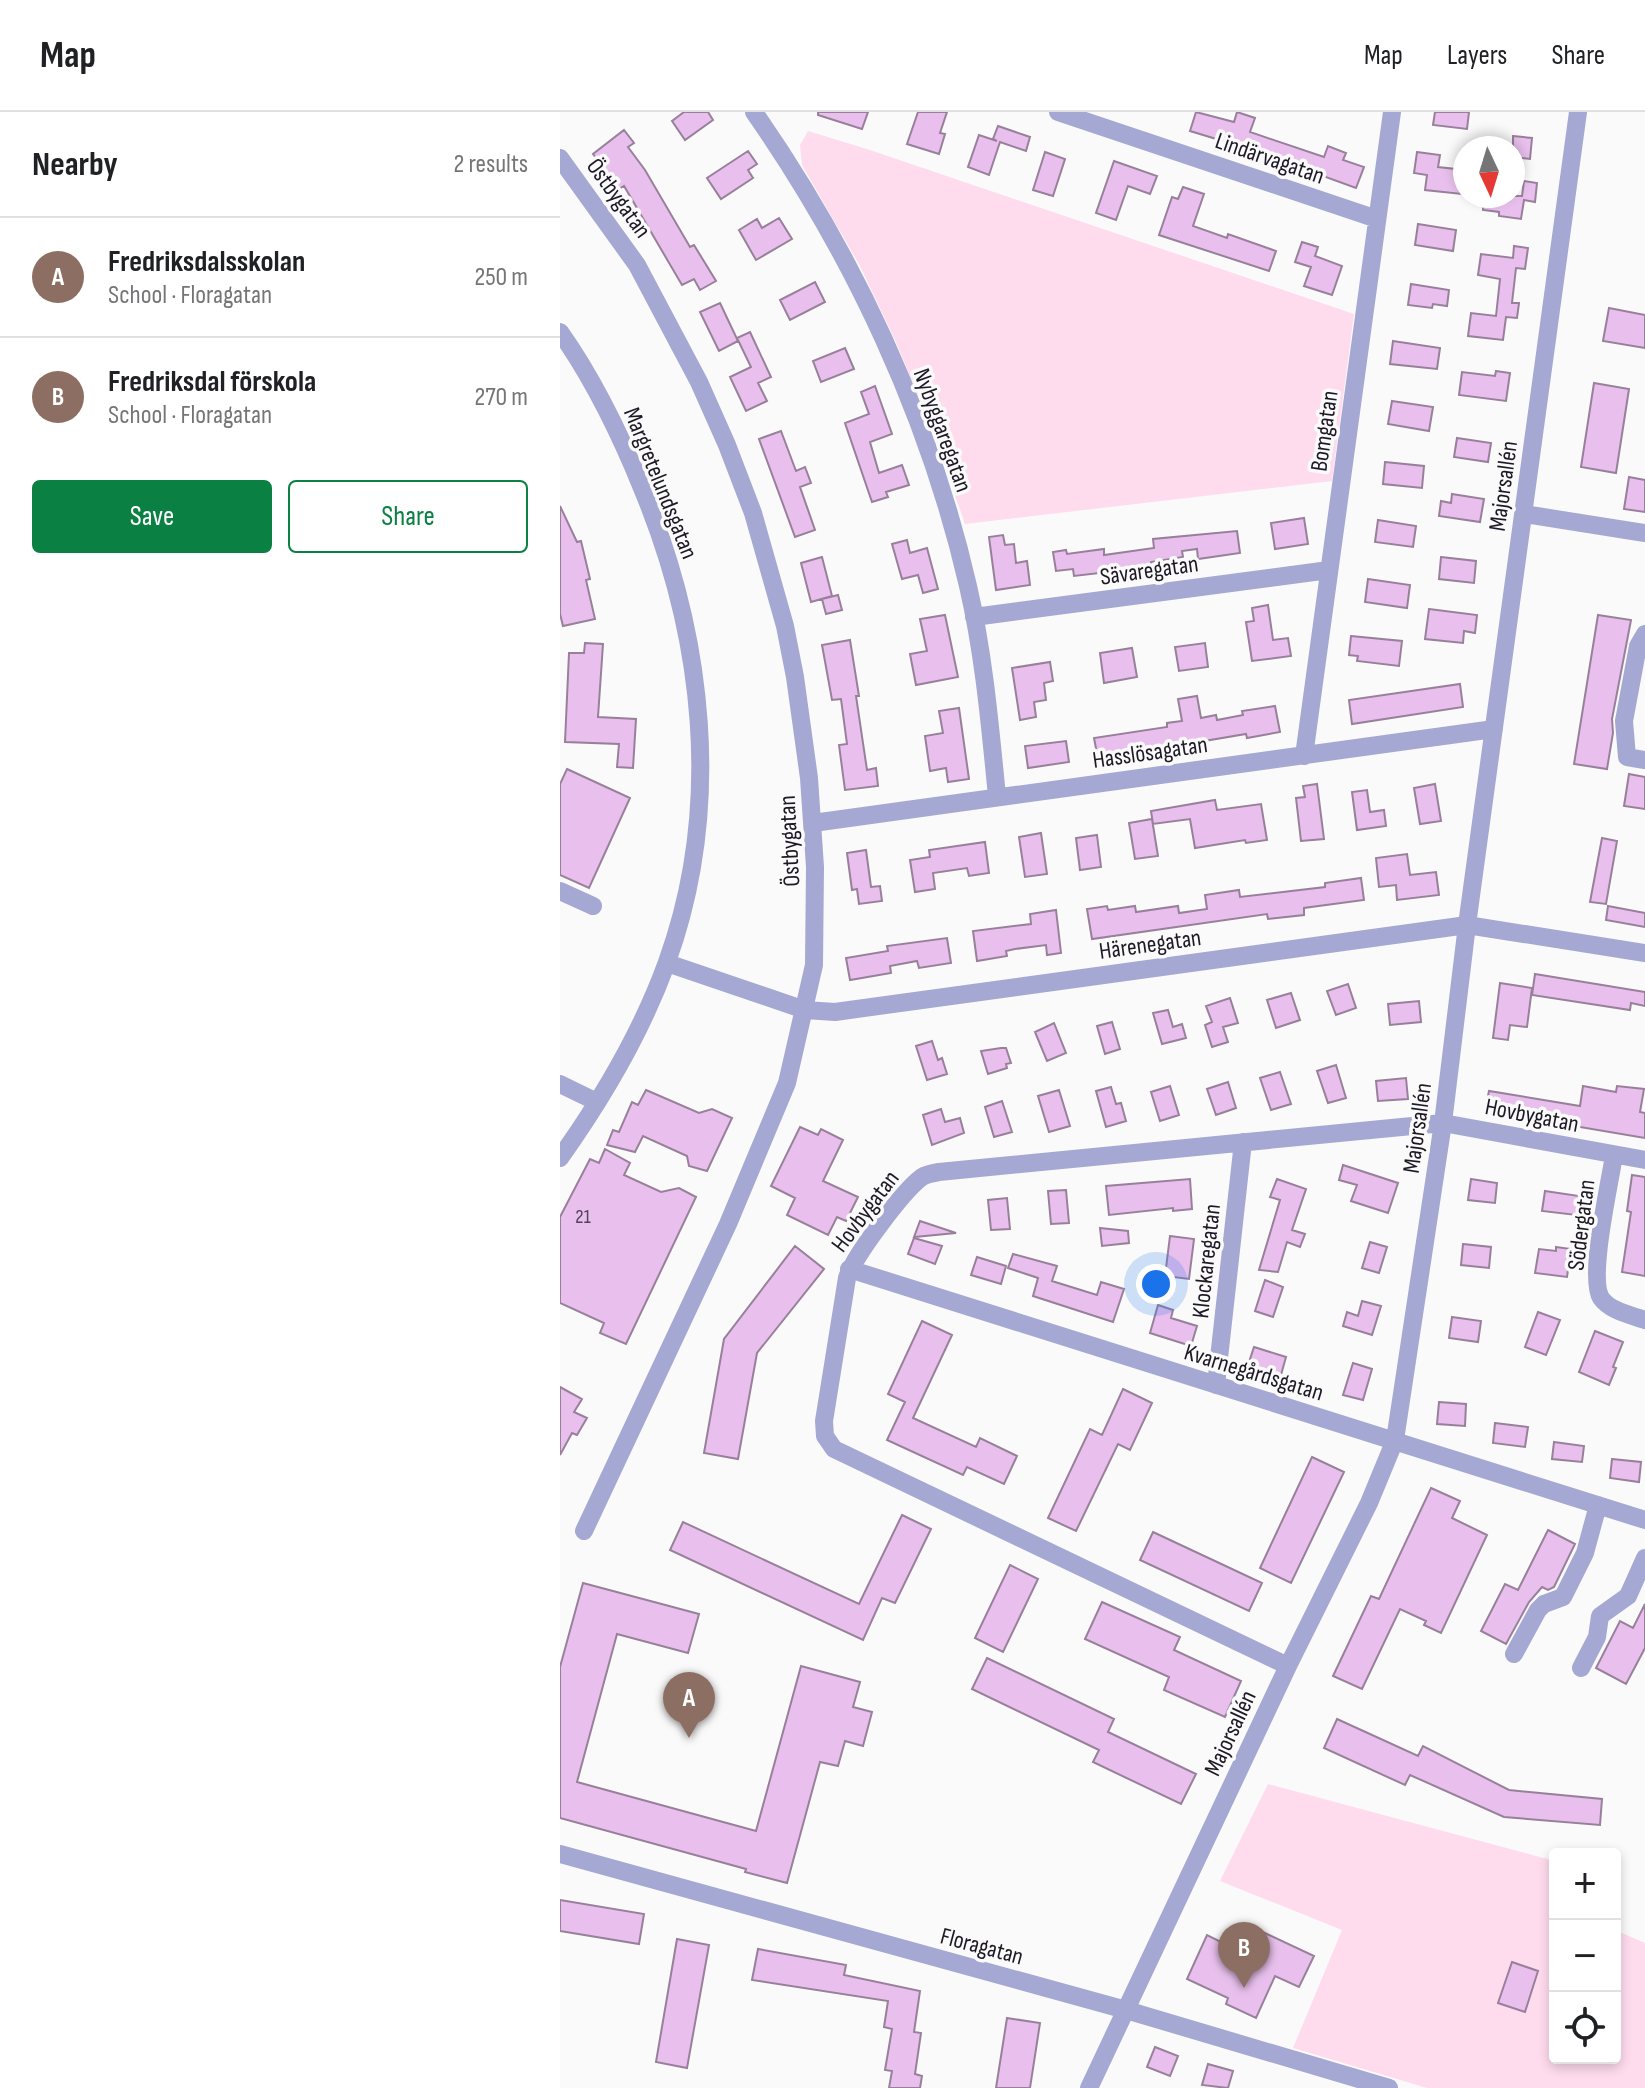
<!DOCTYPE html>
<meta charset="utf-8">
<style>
body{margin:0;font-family:"Sofia Sans Condensed",sans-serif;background:#f6f6f6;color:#202124}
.controls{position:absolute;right:24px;bottom:24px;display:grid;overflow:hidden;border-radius:8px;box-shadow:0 4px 12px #0003}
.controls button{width:72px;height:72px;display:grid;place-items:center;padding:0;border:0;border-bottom:2px solid #e0e0e0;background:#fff;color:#202124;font:40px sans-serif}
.compass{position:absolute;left:893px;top:24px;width:72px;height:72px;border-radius:50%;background:#fff;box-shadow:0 4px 12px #0003;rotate:176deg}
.you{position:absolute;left:596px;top:1172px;width:28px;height:28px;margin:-20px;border:6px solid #fff;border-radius:50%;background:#1a73e8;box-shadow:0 0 0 12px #1a73e833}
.badge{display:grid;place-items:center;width:52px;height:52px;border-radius:50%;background:#0b8043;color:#fff;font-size:26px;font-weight:700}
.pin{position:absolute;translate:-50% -66px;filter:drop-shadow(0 2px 4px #0008)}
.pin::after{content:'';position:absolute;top:42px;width:28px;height:24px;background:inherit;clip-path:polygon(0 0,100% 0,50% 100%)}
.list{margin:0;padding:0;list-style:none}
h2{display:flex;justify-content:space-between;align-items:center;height:104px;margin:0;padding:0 32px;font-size:34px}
h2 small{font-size:26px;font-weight:400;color:#757577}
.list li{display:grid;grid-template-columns:52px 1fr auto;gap:24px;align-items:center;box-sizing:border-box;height:120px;padding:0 32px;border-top:2px solid #e0e0e0}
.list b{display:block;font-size:30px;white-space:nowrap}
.list p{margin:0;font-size:26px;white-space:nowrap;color:#757577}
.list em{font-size:26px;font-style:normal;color:#757577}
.actions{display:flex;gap:16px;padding:24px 32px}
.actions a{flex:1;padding:18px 0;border:2px solid #0b8043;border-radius:8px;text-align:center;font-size:28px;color:#0b8043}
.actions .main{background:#0b8043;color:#fff}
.icon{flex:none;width:44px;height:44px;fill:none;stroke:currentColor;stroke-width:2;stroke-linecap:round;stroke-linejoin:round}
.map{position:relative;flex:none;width:1085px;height:1976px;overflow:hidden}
header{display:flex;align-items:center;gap:48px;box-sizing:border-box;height:112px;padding:0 40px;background:#fff;border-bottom:2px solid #e0e0e0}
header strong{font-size:38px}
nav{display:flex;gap:44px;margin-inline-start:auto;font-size:28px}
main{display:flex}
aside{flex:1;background:#fff}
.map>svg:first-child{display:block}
</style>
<header>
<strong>Map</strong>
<nav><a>Map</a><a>Layers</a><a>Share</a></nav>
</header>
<main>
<aside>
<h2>Nearby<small>2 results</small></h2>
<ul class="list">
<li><span class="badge" style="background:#8d6e63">A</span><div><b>Fredriksdalsskolan</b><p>School · Floragatan</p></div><em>250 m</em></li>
<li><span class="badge" style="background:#8d6e63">B</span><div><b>Fredriksdal förskola</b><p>School · Floragatan</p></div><em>270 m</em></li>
</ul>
<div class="actions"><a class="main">Save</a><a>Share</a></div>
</aside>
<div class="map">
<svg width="1085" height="1976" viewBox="0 0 1085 1976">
<rect width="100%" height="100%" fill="#fafafa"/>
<path fill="#ffdbee" d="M 248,19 L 310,38 L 794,202 L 772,369 L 405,412 L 371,314 L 335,228 L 300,154 L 242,53 L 240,33 Z
M 708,1672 L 995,1749 L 995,1946 L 1055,1946 L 1055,1818 L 1085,1831 L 1085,1976 L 867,1976 L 733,1936 L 782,1818 L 660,1769 Z"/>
<path fill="#e9c0ed" stroke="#98809b" stroke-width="2" d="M 124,0 L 148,0 L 153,8 L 125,28 L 112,9 Z
M 258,0 L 308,0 L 302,17 L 258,3 Z
M 358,0 L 387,0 L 380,21 L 385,22 L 379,42 L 347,32 Z
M 636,0 L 674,10 L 677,0 L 695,6 L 690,20 L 764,45 L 768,34 L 786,41 L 783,48 L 804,55 L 796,76 L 686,36 L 630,19 Z
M 875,0 L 909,0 L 907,17 L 873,13 Z
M 438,14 L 470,25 L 466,39 L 440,30 L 429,63 L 408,55 L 419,23 L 437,29 L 433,27 Z
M 64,18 L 74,31 L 68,35 L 85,58 L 130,135 L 134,133 L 156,169 L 140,178 L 134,167 L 122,173 L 64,74 L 59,77 L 33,42 Z
M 953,24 L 972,26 L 970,47 L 953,45 Z
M 188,39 L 197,52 L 188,58 L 193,66 L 161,87 L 147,66 Z
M 485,40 L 505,47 L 493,84 L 473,78 Z
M 857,40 L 880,43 L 878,55 L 905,58 L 902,82 L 865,78 L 867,63 L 854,61 Z
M 554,49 L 597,64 L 590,82 L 568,74 L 556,108 L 536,101 Z
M 964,69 L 977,71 L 975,90 L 964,88 L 961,107 L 939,104 L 939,100 L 923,98 L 924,84 L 962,84 Z
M 623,75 L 644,82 L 633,114 L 667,126 L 668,122 L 716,139 L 709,159 L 599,123 L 612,85 L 618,87 Z
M 219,106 L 232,127 L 196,148 L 179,118 L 197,107 L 202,116 Z
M 858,112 L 896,118 L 893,139 L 855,133 Z
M 742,130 L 758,135 L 755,144 L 782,154 L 772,183 L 744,174 L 751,155 L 735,150 Z
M 954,134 L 968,136 L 965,157 L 956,156 L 952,191 L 959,191 L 957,206 L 946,205 L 943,228 L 908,224 L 911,201 L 936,204 L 940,167 L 918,163 L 921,142 L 953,146 Z
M 255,170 L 265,190 L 230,208 L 220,188 Z
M 851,172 L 889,178 L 887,194 L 873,192 L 872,196 L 848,193 Z
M 160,191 L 178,229 L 159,239 L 140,200 Z
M 1049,196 L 1085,203 L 1085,236 L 1043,229 Z
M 190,220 L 211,265 L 198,271 L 207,289 L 186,299 L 170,265 L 191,255 L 177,226 Z
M 833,229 L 880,236 L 877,257 L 830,252 Z
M 285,236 L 294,257 L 261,270 L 253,249 Z
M 936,259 L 950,261 L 946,289 L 899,283 L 902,260 L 935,264 Z
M 1034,271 L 1069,277 L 1056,361 L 1021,355 Z
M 315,274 L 332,322 L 310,330 L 319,361 L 342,353 L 349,373 L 326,380 L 328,385 L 312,390 L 285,311 L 309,302 L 301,280 Z
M 832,289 L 873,295 L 869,319 L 828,312 Z
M 221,319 L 236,359 L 245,355 L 251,371 L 240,375 L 255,418 L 235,425 L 199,327 Z
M 897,326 L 931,331 L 928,350 L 894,345 Z
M 825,350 L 864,354 L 862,376 L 823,372 Z
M 1069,365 L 1085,368 L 1085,400 L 1064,397 Z
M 892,382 L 924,387 L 920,410 L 879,404 L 881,389 L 891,391 Z
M 0,394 L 17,430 L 21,429 L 30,467 L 26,468 L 35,507 L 3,514 L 0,502 Z
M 744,406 L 748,432 L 715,437 L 711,411 Z
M 818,408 L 856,414 L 853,435 L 815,430 Z
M 677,419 L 680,441 L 638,447 L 637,437 L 622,439 L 623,445 L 591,450 L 591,455 L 514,464 L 513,457 L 496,459 L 493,440 L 506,438 L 507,442 L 544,437 L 544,443 L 594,436 L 593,427 Z
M 443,423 L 445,433 L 454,432 L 456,451 L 467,449 L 470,473 L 436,478 L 429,425 Z
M 347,428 L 350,441 L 367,436 L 378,477 L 363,481 L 358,463 L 342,467 L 332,432 Z
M 262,445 L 272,484 L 251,490 L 241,451 Z
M 881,445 L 916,449 L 914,471 L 879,467 Z
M 808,467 L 850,473 L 847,496 L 805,490 Z
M 278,483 L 282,498 L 266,502 L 262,487 Z
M 708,493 L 713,528 L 728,526 L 731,544 L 692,549 L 686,510 L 694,509 L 692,496 Z
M 869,497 L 917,503 L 915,521 L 904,519 L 903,531 L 865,527 Z
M 385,503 L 398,565 L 356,573 L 350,542 L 367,539 L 360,507 Z
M 1038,503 L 1071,508 L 1052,607 L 1053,621 L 1047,657 L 1014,652 Z
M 791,524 L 842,529 L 839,554 L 797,549 L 798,544 L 789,543 Z
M 290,528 L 299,584 L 296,584 L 307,658 L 316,656 L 318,674 L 285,678 L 279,633 L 287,632 L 281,587 L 272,588 L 262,533 Z
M 25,531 L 43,532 L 38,605 L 76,607 L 73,656 L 57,655 L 59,632 L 5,630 L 9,541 L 24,541 Z
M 645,531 L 648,555 L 619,559 L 615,535 Z
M 572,536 L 577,565 L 544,571 L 540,541 Z
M 490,550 L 493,569 L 484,571 L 486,588 L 474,590 L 476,605 L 460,608 L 452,556 Z
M 900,572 L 903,595 L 792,612 L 789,588 Z
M 637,584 L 641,606 L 656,603 L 657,608 L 683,603 L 682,599 L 715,594 L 720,620 L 687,626 L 686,622 L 538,647 L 534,626 L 607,615 L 607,611 L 622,609 L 618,587 Z
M 399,596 L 409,667 L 388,670 L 386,656 L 370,659 L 365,624 L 383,621 L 379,599 Z
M 506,629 L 509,650 L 468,656 L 465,634 Z
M 7,657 L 70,686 L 29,776 L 0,763 L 0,672 Z
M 1069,662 L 1085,665 L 1085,697 L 1064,694 Z
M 757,672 L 764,727 L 741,729 L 736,686 L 745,685 L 743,674 Z
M 875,672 L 881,709 L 860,712 L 854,676 Z
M 807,678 L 810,700 L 824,698 L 826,714 L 797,718 L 792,680 Z
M 655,688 L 657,698 L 701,692 L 707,728 L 686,731 L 685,728 L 635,736 L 630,707 L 593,712 L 591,699 Z
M 592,707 L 598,744 L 575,747 L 569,711 Z
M 481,721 L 487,762 L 465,765 L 459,725 Z
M 537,723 L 541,755 L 520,758 L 516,726 Z
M 1042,726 L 1057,729 L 1046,792 L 1030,790 Z
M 425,730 L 429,761 L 409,764 L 407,756 L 373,761 L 375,777 L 355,780 L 350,748 L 370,745 L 369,738 Z
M 306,738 L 311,775 L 320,774 L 322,789 L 299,792 L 297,777 L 292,778 L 287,741 Z
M 847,742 L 850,763 L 876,760 L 879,783 L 837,788 L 836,773 L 819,775 L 816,746 Z
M 801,766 L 804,788 L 744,796 L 744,803 L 708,807 L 707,802 L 532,827 L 527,797 L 547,794 L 548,798 L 575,794 L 576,800 L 618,794 L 619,801 L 647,797 L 645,783 L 679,778 L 680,785 L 765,775 L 765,771 Z
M 1048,794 L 1085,801 L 1085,815 L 1046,808 Z
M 496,798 L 501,841 L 487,843 L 486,833 L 455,837 L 446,839 L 447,844 L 417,849 L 413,819 L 471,812 L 470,802 Z
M 387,826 L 391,851 L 359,856 L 357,849 L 330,854 L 331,861 L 290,868 L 286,846 L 328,839 L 327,834 Z
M 975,862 L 1085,880 L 1085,894 L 1071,891 L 1070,898 L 972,883 Z
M 940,871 L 972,876 L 967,915 L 950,913 L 948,928 L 933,926 Z
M 788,872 L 796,896 L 776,903 L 767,879 Z
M 731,881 L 740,908 L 716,916 L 707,888 Z
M 670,886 L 678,911 L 663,915 L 668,930 L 652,935 L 645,913 L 652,910 L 646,894 Z
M 859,889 L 861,910 L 830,913 L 828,892 Z
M 608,898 L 613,915 L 622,912 L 626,926 L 602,932 L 593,901 Z
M 552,910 L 560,937 L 545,942 L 537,914 Z
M 494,911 L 506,941 L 487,949 L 475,920 Z
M 372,929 L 378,948 L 382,946 L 387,962 L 367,968 L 356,934 Z
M 441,936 L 446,936 L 451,951 L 446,952 L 447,956 L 428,962 L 421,939 Z
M 776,953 L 786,986 L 768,991 L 757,959 Z
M 720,960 L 731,992 L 711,998 L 700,966 Z
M 846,966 L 848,987 L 818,989 L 816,969 Z
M 668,970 L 676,996 L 656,1003 L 647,977 Z
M 610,974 L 619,1003 L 600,1009 L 591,980 Z
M 1023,974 L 1056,980 L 1057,974 L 1084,977 L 1080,1000 L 1085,1001 L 1085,1026 L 925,999 L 929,979 L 1020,994 Z
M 551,975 L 556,992 L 561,991 L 566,1009 L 546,1015 L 536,979 Z
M 86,978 L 139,1001 L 152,997 L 172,1006 L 147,1059 L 129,1054 L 127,1044 L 83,1024 L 75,1040 L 47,1033 L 53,1018 L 59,1020 L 72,990 L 78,993 Z
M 499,978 L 510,1014 L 489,1020 L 478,984 Z
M 442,989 L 452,1020 L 434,1025 L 425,995 Z
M 381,997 L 385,1010 L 400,1006 L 404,1021 L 372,1033 L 363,1003 Z
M 240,1015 L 258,1023 L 261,1017 L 283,1028 L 263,1069 L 298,1085 L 286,1109 L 277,1105 L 268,1123 L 227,1103 L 235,1086 L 211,1074 Z
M 45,1037 L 70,1051 L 64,1063 L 101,1080 L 119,1076 L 136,1085 L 66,1232 L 40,1221 L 44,1211 L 0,1191 L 0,1105 L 30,1047 L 39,1051 Z
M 783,1053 L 838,1071 L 828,1101 L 791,1089 L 797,1073 L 779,1068 Z
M 1072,1063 L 1085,1065 L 1085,1164 L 1062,1160 L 1071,1100 L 1067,1099 Z
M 630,1067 L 632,1097 L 613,1099 L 613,1096 L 549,1103 L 546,1074 Z
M 717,1067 L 746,1077 L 732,1118 L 745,1122 L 740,1135 L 727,1130 L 718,1160 L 699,1158 L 720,1088 L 710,1085 Z
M 911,1067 L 937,1071 L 935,1091 L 908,1088 Z
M 506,1078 L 509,1111 L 491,1112 L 488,1079 Z
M 985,1079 L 1019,1084 L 1016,1103 L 982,1099 Z
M 447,1086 L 450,1117 L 431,1118 L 428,1088 Z
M 360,1109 L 396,1121 L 354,1125 Z
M 540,1116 L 568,1119 L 569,1131 L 542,1134 Z
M 610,1124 L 634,1127 L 629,1167 L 605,1164 Z
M 354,1126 L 382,1134 L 375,1152 L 348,1142 Z
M 810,1130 L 827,1135 L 819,1161 L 802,1156 Z
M 903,1132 L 931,1135 L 929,1156 L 901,1153 Z
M 235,1134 L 264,1157 L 197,1241 L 178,1347 L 144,1341 L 164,1227 Z
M 996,1135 L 1011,1137 L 1007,1165 L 975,1161 L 979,1137 L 996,1139 Z
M 453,1142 L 497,1154 L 492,1169 L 537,1183 L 541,1170 L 564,1177 L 553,1210 L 473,1184 L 478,1166 L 448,1156 Z
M 417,1145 L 446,1154 L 441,1172 L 411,1163 Z
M 705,1168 L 723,1175 L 713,1205 L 695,1199 Z
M 802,1189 L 821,1194 L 812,1223 L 783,1214 L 787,1200 L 798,1204 Z
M 598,1193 L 613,1198 L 611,1206 L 637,1214 L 631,1234 L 590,1221 Z
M 978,1200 L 1000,1208 L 986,1243 L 965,1235 Z
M 892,1205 L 921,1209 L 918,1230 L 889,1226 Z
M 362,1209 L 392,1223 L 353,1306 L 416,1335 L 420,1326 L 457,1344 L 444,1372 L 407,1355 L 403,1363 L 327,1328 L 345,1290 L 328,1282 Z
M 1035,1219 L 1063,1230 L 1053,1255 L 1056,1256 L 1049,1273 L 1019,1260 Z
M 694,1235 L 726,1245 L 721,1263 L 688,1253 Z
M 793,1251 L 812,1257 L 803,1288 L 783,1283 Z
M 0,1275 L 22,1287 L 14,1300 L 27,1306 L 17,1323 L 12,1321 L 0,1343 Z
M 563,1277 L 592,1291 L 570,1338 L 558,1332 L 516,1419 L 488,1406 L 530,1317 L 542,1323 Z
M 879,1290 L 906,1292 L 905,1314 L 877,1312 Z
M 935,1311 L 968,1315 L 965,1335 L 933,1331 Z
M 994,1330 L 1024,1334 L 1022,1350 L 992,1347 Z
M 752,1345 L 784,1360 L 731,1471 L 700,1456 Z
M 1052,1347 L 1081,1350 L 1079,1370 L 1050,1366 Z
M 871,1376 L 900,1389 L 892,1406 L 927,1423 L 881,1521 L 864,1513 L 866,1509 L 840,1497 L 802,1577 L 773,1564 L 811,1484 L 819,1487 Z
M 342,1403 L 371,1417 L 335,1491 L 322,1486 L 303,1528 L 110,1438 L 123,1410 L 299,1492 Z
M 988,1418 L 1015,1432 L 994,1475 L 988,1478 L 982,1475 L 969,1490 L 946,1532 L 921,1519 L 945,1472 L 958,1478 Z
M 593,1420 L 702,1471 L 689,1499 L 580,1448 Z
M 450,1453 L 478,1467 L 443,1540 L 415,1526 Z
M 23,1471 L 139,1502 L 128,1541 L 57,1522 L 17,1670 L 196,1719 L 241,1554 L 300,1570 L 293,1595 L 312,1600 L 303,1634 L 285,1629 L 278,1654 L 260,1650 L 227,1771 L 185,1760 L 186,1757 L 0,1706 L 0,1555 Z
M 542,1490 L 620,1525 L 614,1538 L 681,1569 L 665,1605 L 604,1578 L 609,1565 L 525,1527 Z
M 1085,1492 L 1085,1536 L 1066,1572 L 1036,1556 L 1060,1509 L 1073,1516 Z
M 427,1546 L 554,1607 L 548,1620 L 636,1662 L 621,1692 L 533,1650 L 539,1638 L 412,1577 Z
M 777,1607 L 858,1644 L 863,1634 L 949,1678 L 1042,1687 L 1040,1713 L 944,1705 L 850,1663 L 845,1673 L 764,1636 Z
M 0,1788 L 84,1802 L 79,1832 L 0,1819 Z
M 688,1813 L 754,1844 L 739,1875 L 715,1864 L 696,1906 L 666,1892 L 668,1886 L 627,1867 L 647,1823 L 677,1838 Z
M 117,1827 L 149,1833 L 127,1956 L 96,1950 Z
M 198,1837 L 286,1853 L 284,1863 L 360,1879 L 354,1920 L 361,1921 L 355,1962 L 362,1964 L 360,1976 L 329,1976 L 332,1959 L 325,1958 L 332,1917 L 324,1915 L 328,1889 L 192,1868 Z
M 952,1850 L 978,1859 L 965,1900 L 938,1891 Z
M 447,1906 L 480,1911 L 470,1976 L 436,1976 Z
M 595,1935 L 618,1944 L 610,1964 L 587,1955 Z
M 648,1952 L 673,1959 L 668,1976 L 642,1973 Z"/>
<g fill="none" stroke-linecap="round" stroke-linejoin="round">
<path stroke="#a4a8d2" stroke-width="18" d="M 194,0 C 293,142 369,304 408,474 C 424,543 430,614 437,684
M 498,0 L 817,107
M 0,46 L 77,153 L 139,270 L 167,333 L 193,401 L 225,514 L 235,565 L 249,666 L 255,755 L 254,853 L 227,971 L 168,1112 L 24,1419
M 0,220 C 34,268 60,322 82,376 C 144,525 163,695 107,850 C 82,919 42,987 0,1046
M 964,402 L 1085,421
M 414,505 L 769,458
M 1085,522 L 1078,534 L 1064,609 L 1067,645 L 1085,648
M 744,644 L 832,0
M 253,711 L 934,617
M 0,779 L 33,794
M 107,851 L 245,898 L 275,900 L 907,813 L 1085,841
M 0,972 L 37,990
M 1054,1043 C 1050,1071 1028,1165 1041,1186 C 1050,1199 1071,1203 1085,1208
M 289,1157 L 1085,1408
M 656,1273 L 683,1030
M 954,1542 L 978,1498 L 984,1492 L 1003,1485 L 1025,1441 L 1038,1393
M 728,1554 L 274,1337 L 265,1324 L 264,1309 L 287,1166 C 294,1144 343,1079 362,1065 C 367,1062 373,1061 379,1060 L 883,1011 L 1085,1048
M 1021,1556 L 1037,1525 L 1040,1504 L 1068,1484 L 1085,1446
M 0,1742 L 566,1898 L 829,1976
M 529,1976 L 728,1554 L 809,1391 L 835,1328 L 883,1011 L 907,813 L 1018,0"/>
</g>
<g text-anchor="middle" stroke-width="7" stroke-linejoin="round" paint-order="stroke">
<g font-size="20" fill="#504257">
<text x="23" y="1111">21</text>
</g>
<g font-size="24" fill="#1d1825" stroke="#fafafa">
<text transform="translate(710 46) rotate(19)" y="8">Lindärvagatan</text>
<text transform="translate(59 86) rotate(54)" y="8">Östbygatan</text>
<text transform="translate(383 318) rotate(70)" y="8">Nybyggaregatan</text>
<text transform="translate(764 319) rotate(-82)" y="8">Bomgatan</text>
<text transform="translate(101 371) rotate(68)" y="8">Margretelundsgatan</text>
<text transform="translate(943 374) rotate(-82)" y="8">Majorsallén</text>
<text transform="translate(589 458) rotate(-8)" y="8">Sävaregatan</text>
<text transform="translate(590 640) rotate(-8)" y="8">Hasslösagatan</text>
<text transform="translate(229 729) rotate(-93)" y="8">Östbygatan</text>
<text transform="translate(590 832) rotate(-8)" y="8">Härenegatan</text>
<text transform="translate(972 1003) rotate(11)" y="8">Hovbygatan</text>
<text transform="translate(857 1016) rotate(-82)" y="8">Majorsallén</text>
<text transform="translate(305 1099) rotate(-53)" y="8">Hovbygatan</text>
<text transform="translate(1021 1113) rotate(-83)" y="8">Södergatan</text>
<text transform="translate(646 1149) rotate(-84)" y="8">Klockaregatan</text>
<text transform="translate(694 1260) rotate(17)" y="8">Kvarnegårdsgatan</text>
<text transform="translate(670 1621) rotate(-65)" y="8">Majorsallén</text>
<text transform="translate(422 1834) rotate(15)" y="8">Floragatan</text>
</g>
</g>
</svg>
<div class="controls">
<button>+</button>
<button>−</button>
<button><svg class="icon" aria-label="locate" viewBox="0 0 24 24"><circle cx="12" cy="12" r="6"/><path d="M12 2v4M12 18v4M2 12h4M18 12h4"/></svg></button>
</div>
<svg class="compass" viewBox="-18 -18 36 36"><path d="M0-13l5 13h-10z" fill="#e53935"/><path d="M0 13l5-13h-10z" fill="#757577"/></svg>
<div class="you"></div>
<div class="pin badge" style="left:129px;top:1626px;background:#8d6e63">A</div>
<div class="pin badge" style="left:684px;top:1876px;background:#8d6e63">B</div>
</div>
</main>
